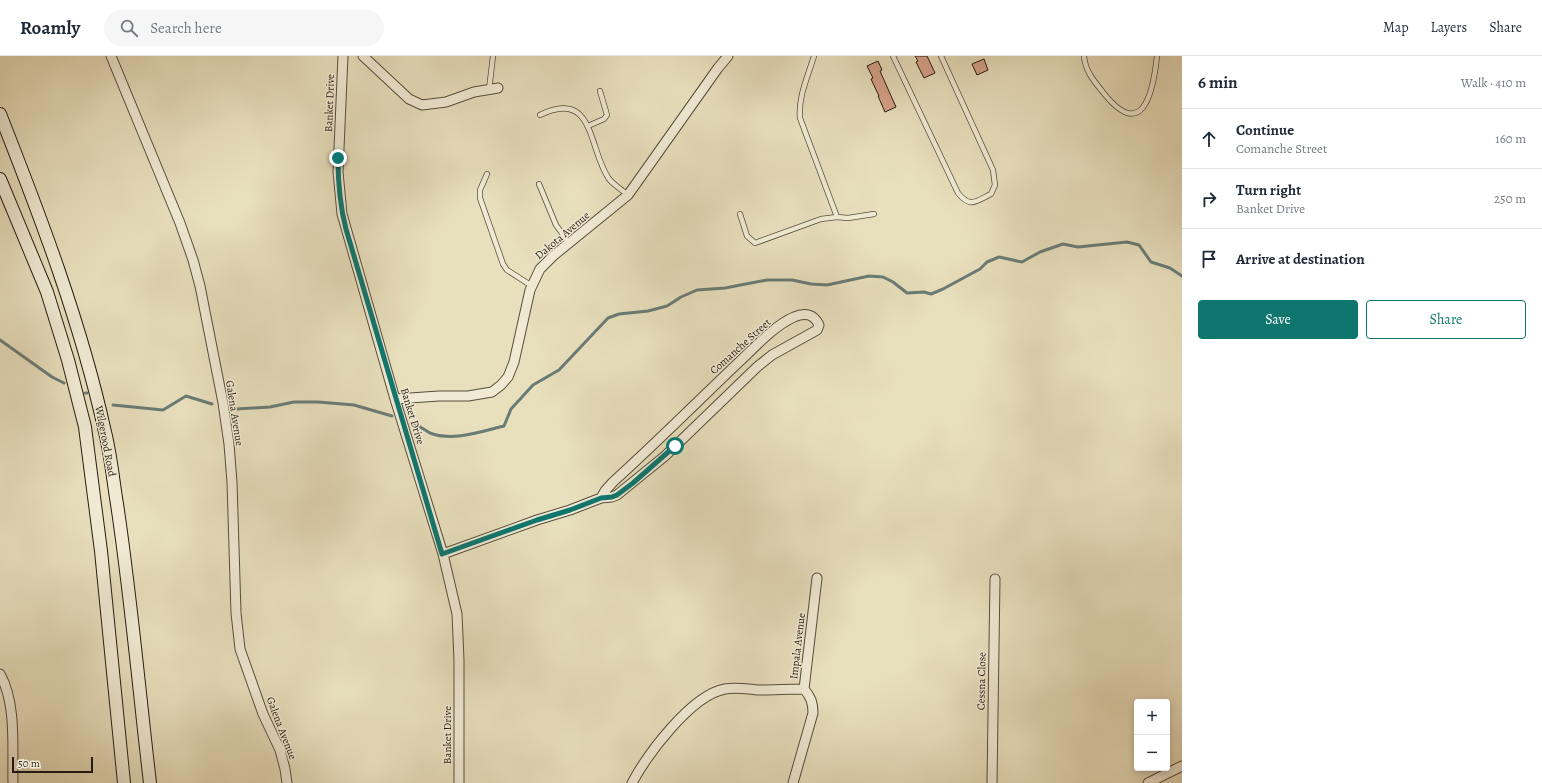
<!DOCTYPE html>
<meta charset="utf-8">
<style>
body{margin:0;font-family:Alegreya,serif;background:#f6f6f7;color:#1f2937}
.controls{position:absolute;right:12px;bottom:12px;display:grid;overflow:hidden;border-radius:4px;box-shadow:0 2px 6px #0003}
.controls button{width:36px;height:36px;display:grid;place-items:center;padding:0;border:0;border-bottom:1px solid #e0e1e3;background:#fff;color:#1f2937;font:20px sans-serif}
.scale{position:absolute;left:12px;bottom:10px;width:81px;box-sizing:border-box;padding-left:4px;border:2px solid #261d12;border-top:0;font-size:11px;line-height:14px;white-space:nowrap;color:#261d12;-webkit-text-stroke:3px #f0ead4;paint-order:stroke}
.stop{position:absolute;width:12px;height:12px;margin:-9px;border:3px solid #0f766e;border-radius:50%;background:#fff}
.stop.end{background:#0f766e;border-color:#fff;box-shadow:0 1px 4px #0008}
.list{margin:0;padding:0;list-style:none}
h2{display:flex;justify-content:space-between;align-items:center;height:52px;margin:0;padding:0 16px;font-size:17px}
h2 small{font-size:13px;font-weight:400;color:#747a83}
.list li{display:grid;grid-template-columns:26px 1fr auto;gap:12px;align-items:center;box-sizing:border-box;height:60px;padding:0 16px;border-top:1px solid #e0e1e3}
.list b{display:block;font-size:15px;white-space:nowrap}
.list p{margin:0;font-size:13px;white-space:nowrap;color:#747a83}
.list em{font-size:13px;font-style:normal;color:#747a83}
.actions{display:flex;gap:8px;padding:12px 16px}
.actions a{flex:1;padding:9px 0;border:1px solid #0f766e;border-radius:4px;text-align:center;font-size:14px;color:#0f766e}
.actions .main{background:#0f766e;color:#fff}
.icon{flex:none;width:22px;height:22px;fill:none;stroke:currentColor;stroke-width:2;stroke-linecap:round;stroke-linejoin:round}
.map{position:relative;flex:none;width:1182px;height:727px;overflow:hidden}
header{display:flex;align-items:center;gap:24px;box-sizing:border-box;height:56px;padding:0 20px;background:#fff;border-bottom:1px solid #e0e1e3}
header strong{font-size:19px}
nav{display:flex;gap:22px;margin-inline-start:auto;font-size:14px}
.search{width:280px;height:36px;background:#f6f6f7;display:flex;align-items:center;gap:10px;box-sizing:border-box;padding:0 14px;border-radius:22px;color:#747a83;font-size:15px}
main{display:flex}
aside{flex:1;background:#fff}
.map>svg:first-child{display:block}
</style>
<header>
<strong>Roamly</strong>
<div class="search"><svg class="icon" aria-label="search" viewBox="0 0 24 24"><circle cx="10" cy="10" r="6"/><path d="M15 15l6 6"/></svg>Search here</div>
<nav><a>Map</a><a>Layers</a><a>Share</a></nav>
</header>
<main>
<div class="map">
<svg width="1182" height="727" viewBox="0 0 1182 727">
<rect width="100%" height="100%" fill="#e8dfbd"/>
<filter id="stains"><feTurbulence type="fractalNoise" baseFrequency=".005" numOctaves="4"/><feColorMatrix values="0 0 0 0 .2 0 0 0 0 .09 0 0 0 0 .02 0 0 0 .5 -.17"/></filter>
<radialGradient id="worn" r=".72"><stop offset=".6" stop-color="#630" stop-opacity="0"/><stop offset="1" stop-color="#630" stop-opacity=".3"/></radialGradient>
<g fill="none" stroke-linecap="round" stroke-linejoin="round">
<path stroke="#6a7c76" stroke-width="3" d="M 0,284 L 52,321 L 64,327
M 85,337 L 87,337
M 113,349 L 163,354 L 186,340 L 212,348
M 237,353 L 270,351 L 294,346 L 318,346 L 354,349 L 392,360
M 411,367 C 419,369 424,374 430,377 C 452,386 483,375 504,370 L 511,353 L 533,329 L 559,314 L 608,262 L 619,258 L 648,255 L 667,250 L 681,241 L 697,234 L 725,232 L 767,224 L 792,224 L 811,228 L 827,229 L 869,220 L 883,221 L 893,226 L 907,237 L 924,236 L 931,238 L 943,233 L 980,213 L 987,206 L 999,201 L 1022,206 L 1040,196 L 1063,188 L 1078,191 L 1127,186 L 1139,189 L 1151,206 L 1170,212 L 1182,220"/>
</g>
<path fill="#d6a28b" stroke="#261d12" d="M 915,0 L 927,0 L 935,17 L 924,22 L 916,6 L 918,5 Z
M 984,3 L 988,14 L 977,19 L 972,8 Z
M 878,5 L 882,14 L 880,15 L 896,51 L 885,56 L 878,40 L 879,40 L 871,23 L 873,22 L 867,10 Z"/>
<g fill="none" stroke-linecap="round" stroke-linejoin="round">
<defs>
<path id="lane" d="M 893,0 L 958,137 C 970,152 975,146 991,138 L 995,129 L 993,114 L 941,0
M 1084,0 C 1085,14 1093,24 1102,35 C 1142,87 1153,38 1157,0
M 489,34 L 493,0
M 540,59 C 595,32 588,93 609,123 C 614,129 622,134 628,139
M 588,70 L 604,63 L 607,59 L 600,35
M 487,118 L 480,134 L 480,142 L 503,208 L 507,214 L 532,230
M 539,128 L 556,169 L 569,187
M 740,158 L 747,180 L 755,187 L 821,163 L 837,161 L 800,62 C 798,41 808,20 814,0
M 837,161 L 848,162 L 874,158"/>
<path id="street" d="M 111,0 L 180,167 L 193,204 L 200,230 L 223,347 L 229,388 L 232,426 L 236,557 L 240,593 L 263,658 L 280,694 L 285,713 L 287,727
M 343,0 L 338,116 L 342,158 L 395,343 L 443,498 L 457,558 L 459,604 L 459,727
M 363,0 L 409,43 L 422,49 L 446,46 L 474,36 L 498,32
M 395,343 L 439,340 L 468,340 L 492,336 L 501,329 L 508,321 L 514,306 L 530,234 L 540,213 L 553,200 L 628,139 L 718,12 L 728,0
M 443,498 L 537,464 L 570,454 L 601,442 L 612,441 L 617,439 L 665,400 L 757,311 L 772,299 L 817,274 L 819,269 C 814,258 805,256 794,261 C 775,269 754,292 739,306 C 697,346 656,387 613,426 L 605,435 L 601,442
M 0,618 C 17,648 12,694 13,727
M 632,727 C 647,699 691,639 725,633 C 736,631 747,633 758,634 C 773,634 789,633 804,633
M 793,727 L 813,657 C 813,647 811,641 804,633 L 817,522
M 992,727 L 995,523
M 1148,727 L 1182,710"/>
<path id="secondary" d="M 0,58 C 41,162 81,267 105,376 C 111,400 113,424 117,448 C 131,541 139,634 150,727
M 0,123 L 47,236 L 68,304 L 85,371 L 101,495 L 124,727"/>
</defs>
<use href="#lane" stroke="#564e3d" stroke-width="6"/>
<use href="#street" stroke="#564e3d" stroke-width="11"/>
<use href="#secondary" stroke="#261d12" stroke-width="14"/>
<use href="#lane" stroke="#f0ead4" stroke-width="4.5"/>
<use href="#street" stroke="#f0ead4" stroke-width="9"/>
<use href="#secondary" stroke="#f0ead4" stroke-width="12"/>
</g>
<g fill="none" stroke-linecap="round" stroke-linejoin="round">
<path stroke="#0f766e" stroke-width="5" d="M 338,102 C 338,126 340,150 346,173 L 442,498 L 537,464 L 570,454 L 601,442 L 612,441 L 617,439 L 633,427 L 675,390"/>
</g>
<g text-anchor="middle" stroke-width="3" stroke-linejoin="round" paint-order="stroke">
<g font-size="11" fill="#261d12" stroke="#f0ead4">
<text transform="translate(329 47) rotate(-88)" y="4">Banket Drive</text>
<text transform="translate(562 179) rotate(-40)" y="4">Dakota Avenue</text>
<text transform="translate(740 290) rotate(-42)" y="4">Comanche Street</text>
<text transform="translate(235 357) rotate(81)" y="4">Galena Avenue</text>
<text transform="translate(413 360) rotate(73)" y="4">Banket Drive</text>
<text transform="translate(106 385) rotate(79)" y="4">Wilgerood Road</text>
<text transform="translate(797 590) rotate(-83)" y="4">Impala Avenue</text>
<text transform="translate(981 625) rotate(-89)" y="4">Cessna Close</text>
<text transform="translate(282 672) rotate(69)" y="4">Galena Avenue</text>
<text transform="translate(447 679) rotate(-90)" y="4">Banket Drive</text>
</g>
</g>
<rect width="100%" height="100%" filter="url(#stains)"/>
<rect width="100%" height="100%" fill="url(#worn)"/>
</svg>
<div class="controls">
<button>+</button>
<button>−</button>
</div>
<div class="scale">50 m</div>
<div class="stop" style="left:675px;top:390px"></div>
<div class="stop end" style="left:338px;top:102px"></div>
</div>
<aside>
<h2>6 min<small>Walk · 410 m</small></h2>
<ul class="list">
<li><svg class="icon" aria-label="ahead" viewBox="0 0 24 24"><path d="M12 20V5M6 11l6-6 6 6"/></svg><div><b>Continue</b><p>Comanche Street</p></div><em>160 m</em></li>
<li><svg class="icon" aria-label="right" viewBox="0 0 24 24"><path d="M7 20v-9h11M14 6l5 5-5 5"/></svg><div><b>Turn right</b><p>Banket Drive</p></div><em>250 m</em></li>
<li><svg class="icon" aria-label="arrive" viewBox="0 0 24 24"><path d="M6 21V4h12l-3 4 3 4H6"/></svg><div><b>Arrive at destination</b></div></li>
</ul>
<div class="actions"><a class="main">Save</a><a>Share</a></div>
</aside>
</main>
